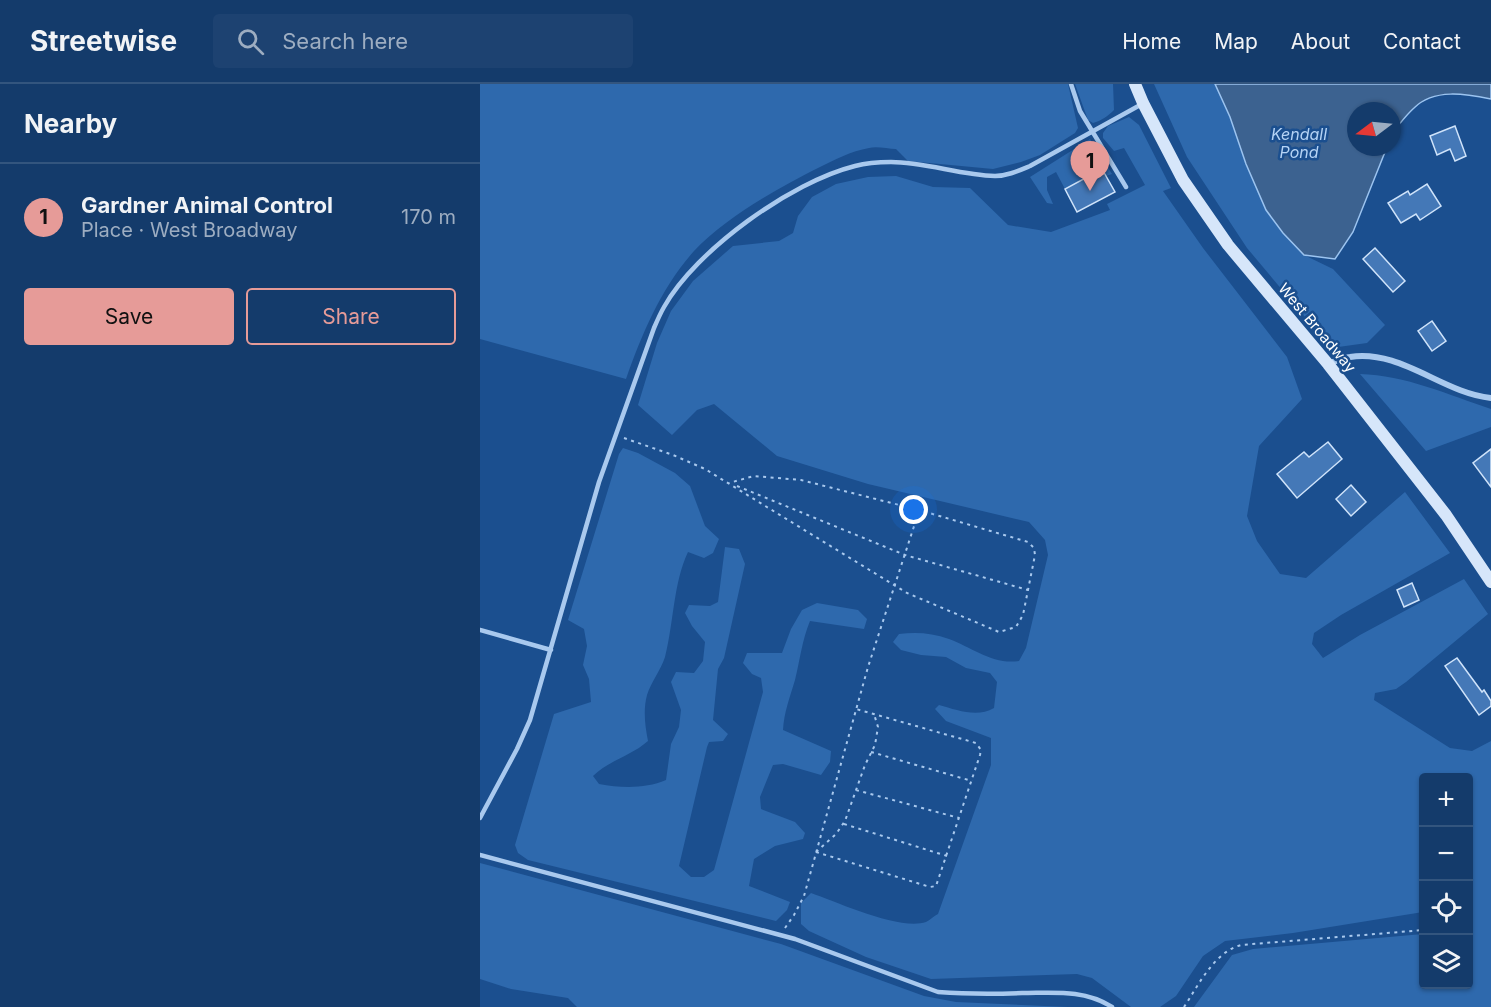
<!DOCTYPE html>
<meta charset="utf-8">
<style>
body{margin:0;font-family:Inter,sans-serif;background:#1d4271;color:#f1f3f6}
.controls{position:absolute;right:18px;bottom:18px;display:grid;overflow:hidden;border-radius:6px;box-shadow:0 2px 4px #0004}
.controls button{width:54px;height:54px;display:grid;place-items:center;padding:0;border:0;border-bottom:2px solid #33557e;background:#143b6b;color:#f1f3f6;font:30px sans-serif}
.compass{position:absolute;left:867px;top:18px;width:54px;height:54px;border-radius:50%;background:#143b6b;box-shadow:0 2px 4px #0004;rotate:254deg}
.you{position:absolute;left:434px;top:426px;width:21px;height:21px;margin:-15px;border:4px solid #fff;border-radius:50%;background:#1a73e8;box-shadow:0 0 0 9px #1a73e833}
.badge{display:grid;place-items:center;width:39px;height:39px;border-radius:50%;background:#e69b98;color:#111;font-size:20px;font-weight:700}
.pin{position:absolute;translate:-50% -50px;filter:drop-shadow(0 2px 3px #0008)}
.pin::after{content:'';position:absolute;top:32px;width:21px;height:18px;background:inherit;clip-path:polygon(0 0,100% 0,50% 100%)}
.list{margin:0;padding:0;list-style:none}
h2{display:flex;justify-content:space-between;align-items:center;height:78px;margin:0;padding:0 24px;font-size:26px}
h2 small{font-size:20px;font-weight:400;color:#9dadc1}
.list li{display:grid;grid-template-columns:39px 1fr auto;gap:18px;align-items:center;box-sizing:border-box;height:108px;padding:0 24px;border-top:2px solid #33557e}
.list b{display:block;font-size:22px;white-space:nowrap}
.list p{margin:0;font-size:20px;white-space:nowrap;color:#9dadc1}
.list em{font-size:20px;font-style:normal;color:#9dadc1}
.actions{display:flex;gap:12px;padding:18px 24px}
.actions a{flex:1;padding:14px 0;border:2px solid #e69b98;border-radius:6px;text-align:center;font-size:21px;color:#e69b98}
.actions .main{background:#e69b98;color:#111}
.icon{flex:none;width:33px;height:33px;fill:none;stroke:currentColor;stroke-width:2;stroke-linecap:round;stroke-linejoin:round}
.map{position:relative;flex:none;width:1011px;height:923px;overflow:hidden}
header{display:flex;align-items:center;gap:36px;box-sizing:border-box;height:84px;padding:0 30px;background:#143b6b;border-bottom:2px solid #33557e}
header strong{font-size:28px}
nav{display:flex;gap:33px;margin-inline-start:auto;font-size:21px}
.search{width:420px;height:54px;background:#1d4271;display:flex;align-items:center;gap:15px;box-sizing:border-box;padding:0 21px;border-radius:6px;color:#9dadc1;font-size:22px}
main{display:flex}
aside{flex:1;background:#143b6b}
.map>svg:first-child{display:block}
</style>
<header>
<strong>Streetwise</strong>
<div class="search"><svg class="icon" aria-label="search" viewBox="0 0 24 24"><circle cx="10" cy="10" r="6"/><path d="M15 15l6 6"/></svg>Search here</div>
<nav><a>Home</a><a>Map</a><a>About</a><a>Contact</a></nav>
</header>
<main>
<aside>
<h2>Nearby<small></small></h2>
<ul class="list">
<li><span class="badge">1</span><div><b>Gardner Animal Control</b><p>Place · West Broadway</p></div><em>170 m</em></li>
</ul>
<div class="actions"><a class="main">Save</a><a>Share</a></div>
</aside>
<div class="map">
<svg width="1011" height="923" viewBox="0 0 1011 923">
<rect width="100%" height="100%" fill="#1b4f8f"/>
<path fill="#2e69ad" d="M 0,0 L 588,0 L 598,44 L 595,49 L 560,71 L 541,78 L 513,85 L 428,77 L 416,65 C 408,65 397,62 389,64 C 371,67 354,76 338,84 C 298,104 245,134 214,167 C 181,204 162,250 146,295 L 0,255 Z
M 595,0 L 633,0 L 634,26 C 628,32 621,37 613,39 L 608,36 Z
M 674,0 L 735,0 L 750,33 L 766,80 L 786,126 L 803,149 L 824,171 L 853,185 L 905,241 L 887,259 L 851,264 L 767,164 L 707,73 Z
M 649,33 L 659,41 L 691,104 L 683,107 L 723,164 L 807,273 L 822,315 L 779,362 L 767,432 L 777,457 L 800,490 L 826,494 L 925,408 L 970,469 L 861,531 L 834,549 L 832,560 L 843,574 L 880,551 L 984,495 L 1008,530 L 926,598 L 916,605 L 895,609 L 894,616 L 970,664 L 992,667 L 1011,657 L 1011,923 L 714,923 L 752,871 L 773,865 L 943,850 L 944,900 L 988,900 L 988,694 L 944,694 L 943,828 L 813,849 L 745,857 L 723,872 L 696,912 L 680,923 L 651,923 L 612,894 L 597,890 L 451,895 L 386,873 L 329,847 L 321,840 L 321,819 L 331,809 C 357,818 420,847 446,838 C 450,836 454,832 458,830 L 511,681 L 511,654 L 466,637 L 455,625 L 459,621 C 477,626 497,634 514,624 L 517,598 L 510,589 L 486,584 L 466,573 L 441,571 L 421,566 L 413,558 L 419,550 C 437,548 452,549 469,555 C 493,564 513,581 539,577 L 546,564 L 568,471 L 565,456 L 549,438 L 388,400 L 297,372 L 234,320 L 217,326 L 192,351 L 158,321 L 177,259 L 191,227 L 213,197 L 253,162 L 299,157 L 313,149 L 318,132 L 332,113 L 356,100 L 388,93 L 416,92 L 453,103 L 490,104 L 528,141 L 571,148 L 630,126 L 627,120 L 665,101 L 644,64 L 634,67 L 623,54 L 623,49 L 628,42 Z
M 610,55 L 632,90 L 626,92 L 622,85 L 585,105 L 576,88 L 567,93 L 567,106 L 573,120 L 567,119 L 550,93 Z
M 880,290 C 925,291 969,311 1011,325 L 1011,343 L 946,367 Z
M 143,364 L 158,369 L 195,389 L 210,402 L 225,442 L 239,455 L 233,469 L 224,474 L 208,468 C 193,500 194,538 185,573 C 181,586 171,598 167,611 C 163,626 165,642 168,657 C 151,672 128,677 113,692 L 119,700 C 141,704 165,705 186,696 L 191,660 L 199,643 L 201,626 L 191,598 L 196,588 L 214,589 L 223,577 L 225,558 L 212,542 L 205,529 L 209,521 L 230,522 L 238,518 L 245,463 L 259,465 L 265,480 L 244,574 L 238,585 L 233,636 L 248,650 L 243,657 L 229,658 L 227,663 L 199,782 L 211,793 L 224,793 L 234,786 L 283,608 L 281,594 L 272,590 L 263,579 L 267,569 L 302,569 L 311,545 L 322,526 L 337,519 L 378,526 L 387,535 L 384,545 L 330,537 C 322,556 320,576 315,596 C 310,613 304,628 303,646 L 351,667 L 350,678 L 341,691 L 303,680 L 293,681 L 280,713 L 281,725 L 315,738 L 325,749 L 323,755 L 295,762 L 274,775 L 269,802 L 310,818 L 307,826 L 296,837 L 48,776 L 38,769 L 35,761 L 74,630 L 111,618 L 109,595 L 103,581 L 107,562 L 104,545 L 88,536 L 139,370 Z
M 0,779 L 301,860 L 444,912 L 476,918 L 588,923 L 97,923 L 88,914 L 31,905 L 0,895 Z"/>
<path fill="#3c6290" stroke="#9cc4f0" stroke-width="1.5" d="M 735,0 L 1011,0 L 1011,15 C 986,10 954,4 934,24 C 926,31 919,41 912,49 L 912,27 L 876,27 L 876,63 L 907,63 L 873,148 L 855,175 L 824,171 L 803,149 L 786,126 L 766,80 L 750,33 Z"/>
<path fill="#4478b7" stroke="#cfe3fa" stroke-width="1.5" d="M 975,42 L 986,72 L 975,77 L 970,65 L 957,71 L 950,52 Z
M 622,85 L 635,108 L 597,128 L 585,105 Z
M 947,100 L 961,122 L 940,136 L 936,130 L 921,139 L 908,119 L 928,107 L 930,111 Z
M 895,164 L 925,197 L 913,208 L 883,175 Z
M 952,237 L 966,257 L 952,267 L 938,247 Z
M 848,358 L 862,375 L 817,414 L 797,390 L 824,368 L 829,373 Z
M 1011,365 L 1011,403 L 993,379 Z
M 871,401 L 886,418 L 871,432 L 856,415 Z
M 932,499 L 939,516 L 924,523 L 917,506 Z
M 977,574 L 1002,608 L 1004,606 L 1011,617 L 1011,622 L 999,631 L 965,582 Z"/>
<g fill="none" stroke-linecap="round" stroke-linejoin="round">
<path stroke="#a9c9ee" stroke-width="2" stroke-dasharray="3 4.5" stroke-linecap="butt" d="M 144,354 L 193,371 L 225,385 L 427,509 L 519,548 L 536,543 L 543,531 L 555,471 L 554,464 L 548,458 L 439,426 L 321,396 L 274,392 L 249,399
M 257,402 L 425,471 L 548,506
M 391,668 L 492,697
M 376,706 L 479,734
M 364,740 L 467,772
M 336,768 L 450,803 L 456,802 L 500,671 L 501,666 L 496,659 L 376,625
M 336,768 L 356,750 L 365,737 L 385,681 L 395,661 L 398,643 L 394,630
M 305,844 L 314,831 L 324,812 L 388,583 L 439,427
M 704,923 C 718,902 734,868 761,861 L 944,846"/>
<path stroke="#a9c9ee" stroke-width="4.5" d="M 591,0 L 600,27 L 646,103
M 0,546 L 71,566
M 0,734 L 37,665 L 50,636 L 119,398 L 174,244 C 177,237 180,230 184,223 C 216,166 311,98 375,82 C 386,79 399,78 411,78 C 445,78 480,91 515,92 C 527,92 538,87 550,82 L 662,20
M 0,771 L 315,855 L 458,908 C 486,910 514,910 542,909 C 573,909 604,905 632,923"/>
<path stroke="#a9c9ee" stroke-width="6" d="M 848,280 C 855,277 862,274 870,273 C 921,265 962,309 1011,314"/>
<path stroke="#d6e6fa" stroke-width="12" d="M 655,0 L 663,19 L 703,96 L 748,161 L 848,280 L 966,431 L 1011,498"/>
</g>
<g text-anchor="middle" stroke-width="5" stroke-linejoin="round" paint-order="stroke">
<g font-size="15" fill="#fff" stroke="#1b4f8f">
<text transform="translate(837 244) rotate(50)" y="5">West Broadway</text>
</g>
<g font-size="16" font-style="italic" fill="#b5d3f5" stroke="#1b4f8f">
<text x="819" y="56">Kendall<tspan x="819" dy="18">Pond</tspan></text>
</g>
</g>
</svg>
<div class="controls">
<button>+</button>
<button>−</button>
<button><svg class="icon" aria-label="locate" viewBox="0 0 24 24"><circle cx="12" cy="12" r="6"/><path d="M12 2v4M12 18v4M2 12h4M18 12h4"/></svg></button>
<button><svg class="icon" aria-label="layers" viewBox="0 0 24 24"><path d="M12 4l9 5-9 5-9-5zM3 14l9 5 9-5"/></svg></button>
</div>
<svg class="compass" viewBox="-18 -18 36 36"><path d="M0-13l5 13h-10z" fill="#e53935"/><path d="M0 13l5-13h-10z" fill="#9dadc1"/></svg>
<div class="you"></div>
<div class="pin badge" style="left:610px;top:107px">1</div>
</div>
</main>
